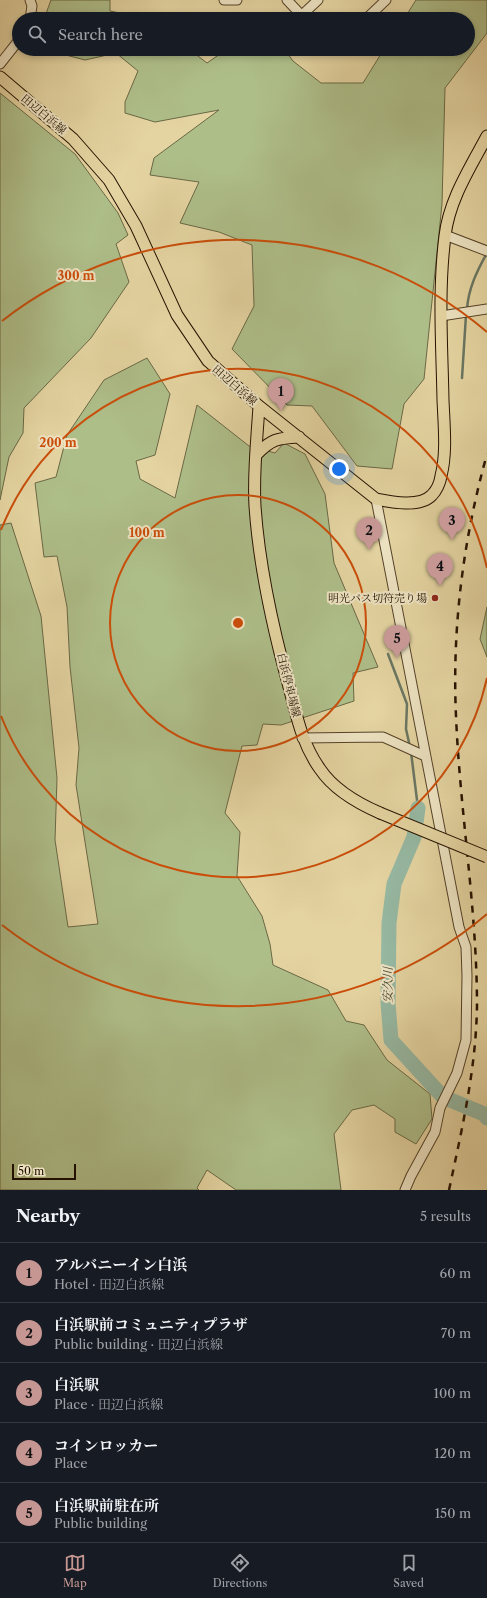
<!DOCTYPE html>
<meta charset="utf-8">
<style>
body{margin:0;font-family:"Libre Caslon Text","Noto Serif JP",serif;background:#242831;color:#f1f3f6}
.scale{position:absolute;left:12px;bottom:10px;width:64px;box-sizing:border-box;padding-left:4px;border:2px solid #251201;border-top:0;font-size:11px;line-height:14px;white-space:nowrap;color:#251201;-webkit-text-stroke:3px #ede3c2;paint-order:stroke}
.you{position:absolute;left:339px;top:469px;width:14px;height:14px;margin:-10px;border:3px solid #fff;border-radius:50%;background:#1a73e8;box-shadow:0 0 0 6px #1a73e833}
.badge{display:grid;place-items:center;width:26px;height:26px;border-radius:50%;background:#c59692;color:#111;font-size:13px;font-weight:700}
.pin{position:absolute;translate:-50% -33px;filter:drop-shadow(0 1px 2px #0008)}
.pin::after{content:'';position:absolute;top:21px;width:14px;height:12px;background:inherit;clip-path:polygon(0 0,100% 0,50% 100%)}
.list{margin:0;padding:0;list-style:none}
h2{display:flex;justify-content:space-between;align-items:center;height:52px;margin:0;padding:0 16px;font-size:17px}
h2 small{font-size:13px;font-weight:400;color:#9ea1a6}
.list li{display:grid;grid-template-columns:26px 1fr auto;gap:12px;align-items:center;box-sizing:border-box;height:60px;padding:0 16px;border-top:1px solid #363941}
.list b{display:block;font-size:15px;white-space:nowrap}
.list p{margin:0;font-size:13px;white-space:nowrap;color:#9ea1a6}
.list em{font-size:13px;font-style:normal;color:#9ea1a6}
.icon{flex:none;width:22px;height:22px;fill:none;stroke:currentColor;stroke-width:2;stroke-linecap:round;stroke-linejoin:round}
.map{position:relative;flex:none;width:487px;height:1190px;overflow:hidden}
.search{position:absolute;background:#171b24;box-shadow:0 2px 6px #0003;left:12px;right:12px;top:12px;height:44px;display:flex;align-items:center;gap:10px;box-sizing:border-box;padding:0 14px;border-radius:22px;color:#9ea1a6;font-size:15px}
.sheet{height:352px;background:#171b24}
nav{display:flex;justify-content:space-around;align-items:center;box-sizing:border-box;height:56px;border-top:1px solid #363941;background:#171b24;font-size:11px;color:#9ea1a6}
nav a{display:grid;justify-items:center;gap:2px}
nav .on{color:#c59692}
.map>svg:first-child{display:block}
</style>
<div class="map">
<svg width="487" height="1190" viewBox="0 0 487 1190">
<rect width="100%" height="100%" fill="#e4d4a1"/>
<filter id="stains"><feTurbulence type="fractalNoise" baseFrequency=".005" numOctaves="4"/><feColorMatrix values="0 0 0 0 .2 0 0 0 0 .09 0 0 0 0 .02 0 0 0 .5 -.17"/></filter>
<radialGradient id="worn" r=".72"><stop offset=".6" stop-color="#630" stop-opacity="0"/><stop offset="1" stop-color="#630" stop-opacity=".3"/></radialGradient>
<path fill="#aebe89" stroke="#6a6845" d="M 51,0 L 110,0 L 110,11 L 130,15 L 136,19 L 44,19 Z
M 416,0 L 487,0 L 487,33 L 445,88 L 442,204 L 424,379 L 404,404 L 392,469 L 357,466 L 312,406 L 287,405 L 232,349 L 254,306 L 252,245 L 219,232 L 180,223 L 199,182 L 150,175 L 154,158 L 219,110 L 155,122 L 125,113 L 125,102 L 138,71 L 116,53 L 85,60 L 43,49 L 189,49 L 207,63 L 227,49 L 284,49 L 293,61 L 321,83 L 363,83 L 384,49 L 468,49 L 468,19 L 404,19 Z
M 0,93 L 75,154 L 118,213 L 128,235 L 116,244 L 129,282 L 91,338 L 24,408 L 23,433 L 9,457 L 0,500 Z
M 147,358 L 170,394 L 155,455 L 136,461 L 140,479 L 175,498 L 197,405 L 249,446 L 275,453 L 284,443 L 305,454 L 325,494 L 334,563 L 378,667 L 353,673 L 354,701 L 281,725 L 263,724 L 257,745 L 242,746 L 225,813 L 240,832 L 237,876 L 262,916 L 270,944 L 273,965 L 328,990 L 346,1021 L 364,1025 L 387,1060 L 430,1094 L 432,1119 L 416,1144 L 395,1132 L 395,1119 L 374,1105 L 352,1110 L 334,1134 L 341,1190 L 236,1190 L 207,1170 L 197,1188 L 199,1190 L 0,1190 L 0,525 L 11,523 L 41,616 L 57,778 L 55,840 L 68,927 L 98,924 L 76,785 L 79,748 L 70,667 L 67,607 L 57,556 L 44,557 L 35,483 L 56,477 L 67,435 L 104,380 Z
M 487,607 L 487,657 L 480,639 Z"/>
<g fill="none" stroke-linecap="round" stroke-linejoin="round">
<path stroke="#697662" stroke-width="2.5" d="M 467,310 C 468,289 477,271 487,253
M 462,378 L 466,315
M 388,654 L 407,704 L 406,729 L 410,747
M 411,752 L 418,808"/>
<path stroke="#96b8a2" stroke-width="15" d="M 418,808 L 414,837 L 394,884 L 389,923 L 388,1003 L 391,1040 L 443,1097 L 484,1114 L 487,1118"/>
<defs>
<path id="minor" d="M 224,0 L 237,0
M 287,0 L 305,19
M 302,15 L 318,0
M 30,19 L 32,6 L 30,0
M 366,19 L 386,0
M 0,64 L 19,40
M 445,235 L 487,251
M 441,316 L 487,309
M 376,499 L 459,927 L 466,947 L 467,976 L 466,1040 L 457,1073 L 440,1108 L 435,1132 L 411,1176 L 405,1190
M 302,738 L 383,737 L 425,756"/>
<path id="major" d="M 0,77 L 73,139 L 109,180 L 136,226 L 177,315 L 208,361 L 259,406 L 376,499 C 391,502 420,508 432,495 C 436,491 440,483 441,476 C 447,453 444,425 443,400 C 442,346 438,291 445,236 C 449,200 470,168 487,136
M 259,406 C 257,439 253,473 255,506 C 259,566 273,629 289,687 C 297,717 302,744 320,769 C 334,790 357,803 380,813
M 256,455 C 271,439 278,438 299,437"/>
</defs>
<use href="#minor" stroke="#554229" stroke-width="11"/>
<use href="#major" stroke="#251201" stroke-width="13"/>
<use href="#minor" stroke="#ede3c2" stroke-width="9"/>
<use href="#major" stroke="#e4d4a1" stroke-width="11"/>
<path stroke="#251201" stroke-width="2.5" stroke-dasharray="7 7" stroke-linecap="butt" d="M 449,1190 C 462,1129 476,1069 477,1006 C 477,909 460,813 456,716 C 452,628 463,540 487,454"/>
<defs>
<path id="major-bridge" d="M 380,813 L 487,857"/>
</defs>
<use href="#major-bridge" stroke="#251201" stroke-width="13" stroke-linecap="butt"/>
<use href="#major-bridge" stroke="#e4d4a1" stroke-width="11"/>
</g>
<g fill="none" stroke="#cb4e0a" stroke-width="2">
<circle cx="238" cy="623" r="128"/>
<path d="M487 678A255 255 0 0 1 1 716M1 530A255 255 0 0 1 487 568"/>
<path d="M487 914A383 383 0 0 1 2 925M2 321A383 383 0 0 1 487 332"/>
</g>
<circle fill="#8f2418" stroke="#ede3c2" stroke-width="1.5" cx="435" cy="598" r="4"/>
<g text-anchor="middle" stroke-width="4" stroke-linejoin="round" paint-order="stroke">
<g font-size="11" fill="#251201" stroke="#ede3c2">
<text transform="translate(44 114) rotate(40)" y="4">田辺白浜線</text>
<text transform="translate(235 385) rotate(41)" y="4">田辺白浜線</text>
<text transform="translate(289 685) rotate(76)" y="4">白浜停車場線</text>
</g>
<g font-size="11" fill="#251201" stroke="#ede3c2" text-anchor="end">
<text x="427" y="602">明光バス切符売り場</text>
</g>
<g font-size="12" font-style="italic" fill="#4d4c39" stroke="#ede3c2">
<text transform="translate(388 985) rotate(-90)" y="4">安久川</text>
</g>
</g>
<circle cx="238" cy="623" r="6" fill="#cb4e0a" stroke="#ede3c2" stroke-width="2"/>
<g font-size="12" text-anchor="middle" font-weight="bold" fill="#cb4e0a" stroke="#ede3c2" stroke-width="4" stroke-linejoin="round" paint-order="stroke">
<text x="76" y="280">300 m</text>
<text x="58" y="447">200 m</text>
<text x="147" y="537">100 m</text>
</g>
<rect width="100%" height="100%" filter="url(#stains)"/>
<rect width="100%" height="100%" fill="url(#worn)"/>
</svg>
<div class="scale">50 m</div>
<div class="you"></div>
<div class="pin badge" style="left:281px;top:411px">1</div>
<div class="pin badge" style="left:369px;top:550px">2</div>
<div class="pin badge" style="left:452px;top:540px">3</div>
<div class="pin badge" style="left:440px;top:586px">4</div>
<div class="pin badge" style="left:397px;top:658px">5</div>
<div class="search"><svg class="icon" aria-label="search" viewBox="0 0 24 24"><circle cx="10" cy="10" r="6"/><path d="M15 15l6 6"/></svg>Search here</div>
</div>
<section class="sheet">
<h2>Nearby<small>5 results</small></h2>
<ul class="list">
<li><span class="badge">1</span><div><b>アルバニーイン白浜</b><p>Hotel · 田辺白浜線</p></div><em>60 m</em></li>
<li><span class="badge">2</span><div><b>白浜駅前コミュニティプラザ</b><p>Public building · 田辺白浜線</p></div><em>70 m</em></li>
<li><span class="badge">3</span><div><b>白浜駅</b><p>Place · 田辺白浜線</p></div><em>100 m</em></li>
<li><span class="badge">4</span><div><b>コインロッカー</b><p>Place</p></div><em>120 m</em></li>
<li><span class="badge">5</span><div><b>白浜駅前駐在所</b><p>Public building</p></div><em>150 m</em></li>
</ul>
</section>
<nav>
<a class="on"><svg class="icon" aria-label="map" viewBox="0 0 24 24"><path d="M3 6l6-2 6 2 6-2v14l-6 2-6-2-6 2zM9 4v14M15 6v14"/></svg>Map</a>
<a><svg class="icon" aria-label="directions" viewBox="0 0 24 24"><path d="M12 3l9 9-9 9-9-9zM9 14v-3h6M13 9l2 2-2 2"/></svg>Directions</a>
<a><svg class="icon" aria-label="saved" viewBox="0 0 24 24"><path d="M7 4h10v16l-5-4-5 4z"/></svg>Saved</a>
</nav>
